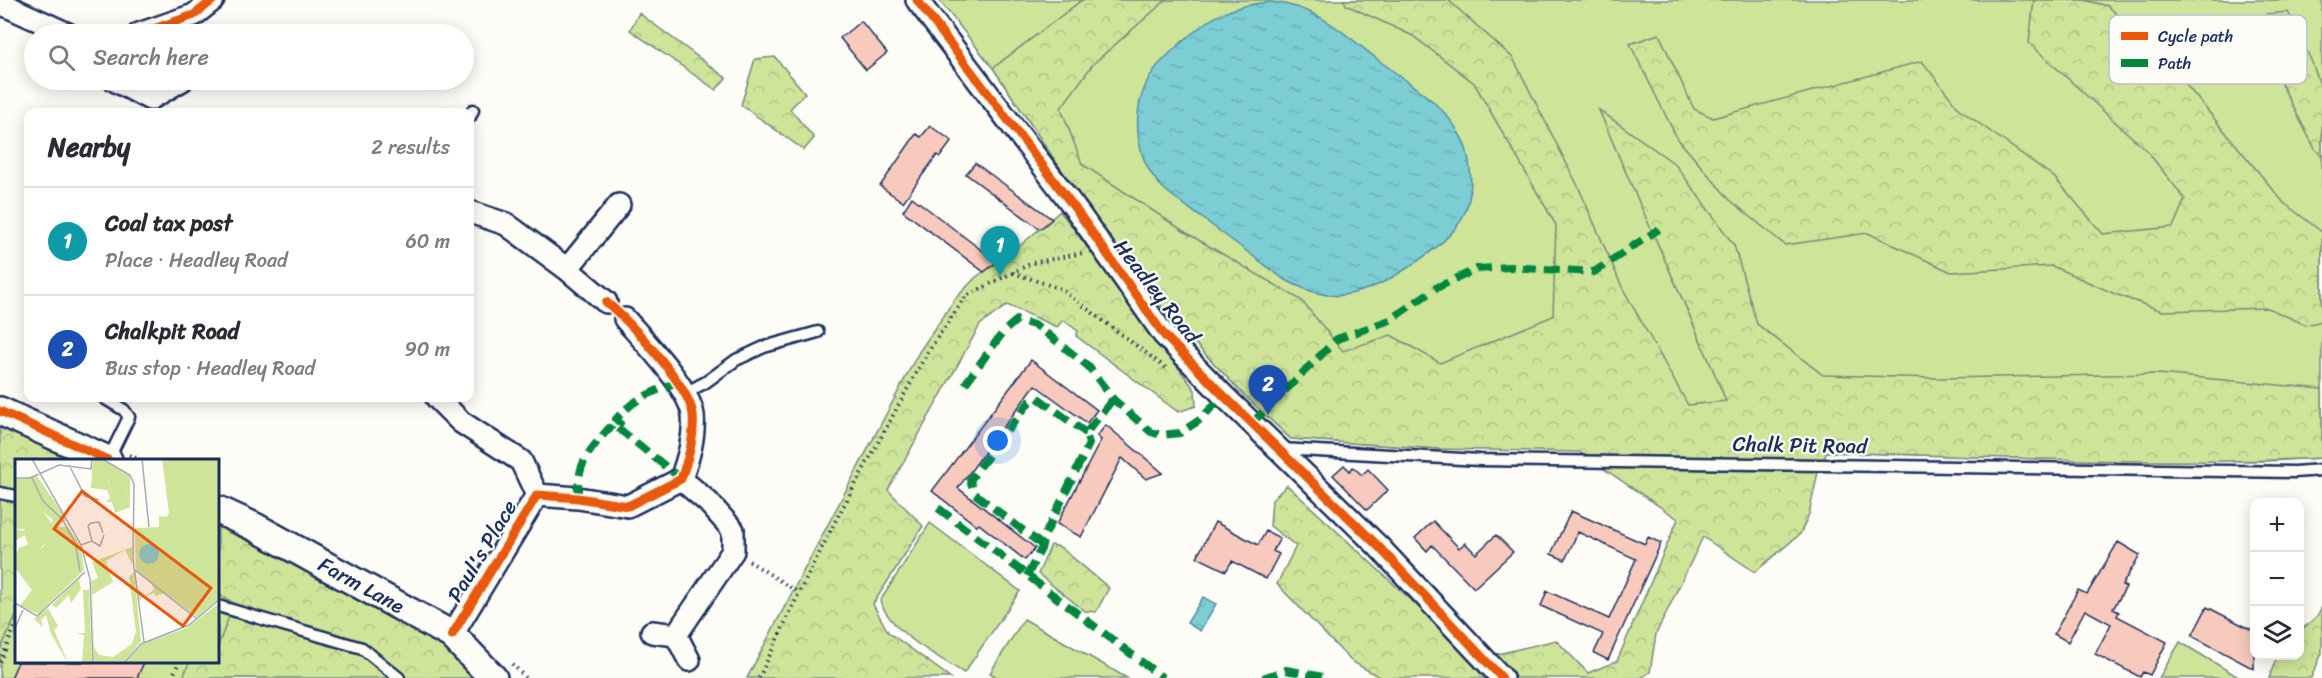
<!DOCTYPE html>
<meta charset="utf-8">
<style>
body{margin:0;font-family:Sriracha,sans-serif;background:#f7f7f7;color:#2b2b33}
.controls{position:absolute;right:18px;bottom:18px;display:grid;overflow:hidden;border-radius:12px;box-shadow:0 3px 15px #0003}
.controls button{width:54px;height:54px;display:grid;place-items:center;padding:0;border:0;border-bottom:2px solid #e1e1e2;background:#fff;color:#2b2b33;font:30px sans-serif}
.you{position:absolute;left:998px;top:441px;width:21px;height:21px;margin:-15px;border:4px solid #fff;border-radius:50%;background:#1a73e8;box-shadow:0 0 0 9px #1a73e833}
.badge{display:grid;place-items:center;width:39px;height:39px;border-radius:50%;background:#7c3aed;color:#fff;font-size:20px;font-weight:700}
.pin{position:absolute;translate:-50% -50px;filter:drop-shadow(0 2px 3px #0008)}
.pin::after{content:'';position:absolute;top:32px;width:21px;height:18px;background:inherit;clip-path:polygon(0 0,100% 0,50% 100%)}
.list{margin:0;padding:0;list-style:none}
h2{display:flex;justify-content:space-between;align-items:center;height:78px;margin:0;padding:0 24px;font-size:26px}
h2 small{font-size:20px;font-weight:400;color:#7c7c81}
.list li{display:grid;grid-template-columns:39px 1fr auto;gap:18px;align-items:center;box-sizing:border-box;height:108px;padding:0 24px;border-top:2px solid #e1e1e2}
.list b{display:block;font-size:22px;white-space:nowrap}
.list p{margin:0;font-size:20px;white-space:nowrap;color:#7c7c81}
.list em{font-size:20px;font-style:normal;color:#7c7c81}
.icon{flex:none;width:33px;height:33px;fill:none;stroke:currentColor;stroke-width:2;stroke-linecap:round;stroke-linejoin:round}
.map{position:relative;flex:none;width:2322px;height:678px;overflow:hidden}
.search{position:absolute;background:#fff;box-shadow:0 3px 15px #0003;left:24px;top:24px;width:450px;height:66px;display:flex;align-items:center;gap:15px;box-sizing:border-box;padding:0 21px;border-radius:33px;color:#7c7c81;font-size:22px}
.panel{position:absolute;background:#fff;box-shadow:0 3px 15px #0003;left:24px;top:108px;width:450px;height:294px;border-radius:12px}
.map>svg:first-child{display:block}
</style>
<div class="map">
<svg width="2322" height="678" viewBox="0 0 2322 678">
<defs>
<pattern id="forest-crowns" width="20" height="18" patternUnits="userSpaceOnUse" patternTransform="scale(1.5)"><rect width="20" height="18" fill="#cde499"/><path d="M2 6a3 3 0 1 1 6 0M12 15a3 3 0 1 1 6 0" fill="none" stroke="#afc486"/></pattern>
<pattern id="water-ripples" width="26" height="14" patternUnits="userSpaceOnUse" patternTransform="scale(1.5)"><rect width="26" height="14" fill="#7ccdd4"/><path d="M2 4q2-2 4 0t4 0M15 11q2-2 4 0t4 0" fill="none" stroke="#6bb0b8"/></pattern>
</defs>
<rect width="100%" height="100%" fill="#fdfcf7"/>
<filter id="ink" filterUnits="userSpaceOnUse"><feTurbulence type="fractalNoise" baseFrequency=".0167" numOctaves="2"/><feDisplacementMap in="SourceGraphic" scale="12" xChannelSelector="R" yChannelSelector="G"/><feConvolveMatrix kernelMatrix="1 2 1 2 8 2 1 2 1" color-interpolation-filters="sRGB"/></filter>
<g filter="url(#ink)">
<path fill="#cde499" stroke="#748a7c" stroke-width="1.5" d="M 939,0 L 2322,0 L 2322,458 L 2266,461 L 2051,459 L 1827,452 L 1440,449 L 1291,439 L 1244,395 L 1168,315 L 1075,190 L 993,68 Z
M 930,523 L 1020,591 L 964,673 C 935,654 893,635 880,601 Z
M 218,594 L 234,602 L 296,678 L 0,678 L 0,650 L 16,616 L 16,662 L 218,662 Z
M 1024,619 L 1127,678 L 998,678 L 990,673 Z
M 2180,642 L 2240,678 L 2159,678 Z"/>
<path fill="url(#forest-crowns)" stroke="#748a7c" stroke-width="1.5" d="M 1082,0 L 1166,0 L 1093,64 L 1061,108 L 1082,164 L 1185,232 L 1301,300 L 1343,351 L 1391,335 L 1440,363 L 1553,316 L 1556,225 L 1474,83 L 1413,36 L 1346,5 L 1344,0 L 1448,0 L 1513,58 L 1578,186 L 1622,287 L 1688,405 L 1726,401 C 1686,303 1640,208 1599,110 L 1675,164 L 1734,245 L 1757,324 L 1823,375 L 1939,378 L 2158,374 L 2322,389 L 2322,458 C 2157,466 1991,457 1827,452 L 1818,472 L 1809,514 L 1800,534 L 1755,572 L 1703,537 L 1656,634 L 1650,672 L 1641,678 L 1516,678 L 1494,655 L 1556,640 L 1588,673 L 1617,661 L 1678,519 L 1579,452 L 1440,449 L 1291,439 L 1244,395 L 1168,315 L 1075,190 L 993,68 Z
M 2034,0 L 2084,0 L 2108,6 L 2169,64 L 2284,203 L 2322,232 L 2322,321 L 2306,325 L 2268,308 L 2162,311 L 2115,294 L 2052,266 L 1951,272 L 1868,233 L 1785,245 L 1729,199 L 1677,138 L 1630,44 L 1659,34 L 1694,109 L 1713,118 L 1922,61 L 1959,109 L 2054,177 L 2103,234 L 2173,227 L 2185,199 L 2147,151 L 2029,43 Z
M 2288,12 L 2311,60 L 2322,90 L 2322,156 L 2315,149 L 2270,62 L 2266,14 Z
M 639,13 L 726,78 L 716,90 L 630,30 Z
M 775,57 L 805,93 L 790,109 L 814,138 L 804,150 L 741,105 L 755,59 Z
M 1060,211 L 1195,390 L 1196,406 L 1178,412 L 1076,336 L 1078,331 L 1063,320 L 1057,327 L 1007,305 L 980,325 L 888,490 L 923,526 L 873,604 L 888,632 L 951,678 L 747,678 L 919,352 L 955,299 L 975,278 L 1022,244 Z
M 0,426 L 70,460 L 16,460 L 16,616 L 0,650 Z
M 1287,485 L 1426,614 L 1485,678 L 1381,678 L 1351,661 L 1277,584 L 1296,546 L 1270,526 L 1272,500 Z
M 218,527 C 262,547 306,569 350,591 C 401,617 442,636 482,678 L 183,678 L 189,662 L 218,662 L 218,646 L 234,603 L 218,594 Z
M 1051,545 L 1060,547 L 1109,588 L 1096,612 L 1085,611 L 1038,574 Z
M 2322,607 L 2322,653 L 2311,678 L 2269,678 L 2277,656 L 2300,656 L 2300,631 L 2317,616 Z"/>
<path fill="url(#water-ripples)" stroke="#558ea5" stroke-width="1.5" d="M 1270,2 C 1317,6 1342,32 1377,59 C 1405,81 1443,102 1460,135 C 1466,145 1469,158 1470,170 C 1476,219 1447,242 1409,267 C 1389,280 1368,292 1343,295 C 1322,298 1300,288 1282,278 C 1256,258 1229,238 1202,218 C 1189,208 1174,198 1162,187 C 1136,161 1131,117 1146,84 C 1151,71 1161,62 1171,52 C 1203,22 1225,5 1270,2 Z
M 1203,597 L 1216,604 L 1200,631 L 1187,623 Z"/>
<path fill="#f8c9bd" stroke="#1b2f5e" stroke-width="1.5" d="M 861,21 L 887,53 L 866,70 L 840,38 Z
M 930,126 L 952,141 L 940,157 L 937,155 L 903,202 L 880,186 L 916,134 L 921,137 Z
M 975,163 L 1052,219 L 1040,229 L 966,174 Z
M 912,197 L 997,262 L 984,272 L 903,211 Z
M 1031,360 L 1097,410 L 1087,423 L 1035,385 L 958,488 L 1035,548 L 1025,560 L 979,524 L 977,526 L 932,491 Z
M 1106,425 L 1163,473 L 1146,479 L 1122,458 L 1081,537 L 1057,524 L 1101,440 L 1097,436 Z
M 1344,465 L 1350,471 L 1353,467 L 1362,475 L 1368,469 L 1388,490 L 1367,510 L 1333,475 Z
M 1571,511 L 1645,544 L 1648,537 L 1661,543 L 1608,660 L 1594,653 L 1603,634 L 1541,606 L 1547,591 L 1609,619 L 1636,559 L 1578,532 L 1565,560 L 1551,554 Z
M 1433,521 L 1459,548 L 1465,543 L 1476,554 L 1496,535 L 1513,552 L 1474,588 L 1432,545 L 1427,551 L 1415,538 Z
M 1215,522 L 1258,545 L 1266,531 L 1280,538 L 1273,551 L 1279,554 L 1266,579 L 1232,561 L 1226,571 L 1197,557 Z
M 2118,542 L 2140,555 L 2122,585 L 2126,587 L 2113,609 L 2119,612 L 2117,616 L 2167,642 L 2150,675 L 2143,672 L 2140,677 L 2095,654 L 2111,624 L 2085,610 L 2068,642 L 2054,634 L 2078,590 L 2087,594 Z
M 2207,607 L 2254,631 L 2254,669 L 2192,636 Z
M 18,662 L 144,662 L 137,678 L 11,678 Z"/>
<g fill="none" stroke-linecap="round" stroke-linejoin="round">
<defs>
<path id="service" d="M 470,117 L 473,110
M 685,393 L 706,382 L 736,360 L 764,347 L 818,332
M 104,398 L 124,410 L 129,417 L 108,460
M 1281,449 L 1480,460 L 2294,472 L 2322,470
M 0,493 L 16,496
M 218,606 L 362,648 L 399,678"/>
<path id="minor" d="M 917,0 L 1077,211 L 1164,335 L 1223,395 L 1378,546 L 1502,678
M 0,3 L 68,34
M 139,34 L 194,15 L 213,0
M 114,80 L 150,99 L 182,80
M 470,212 L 506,224 L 567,269 L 606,302
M 567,269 L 619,205
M 437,398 L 461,422 L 521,461 L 537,495
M 652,632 L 676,635 L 733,551 L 733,530 L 708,502 L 681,479
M 452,635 L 537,495 L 578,498 L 628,506 L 681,479 C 688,459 695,437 693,415 C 689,387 644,341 625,319
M 676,635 L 689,660"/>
<g id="tertiary">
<path d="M 0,411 L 108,460"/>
<path id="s1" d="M 218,510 L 255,527 L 452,635 L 493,678"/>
</g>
</defs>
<use href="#service" stroke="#1b2f5e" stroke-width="15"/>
<use href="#minor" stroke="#1b2f5e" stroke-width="26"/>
<use href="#tertiary" stroke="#1b2f5e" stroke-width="32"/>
<path stroke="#1b2f5e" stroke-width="4" stroke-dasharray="1.5 4.5" stroke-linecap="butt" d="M 1013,273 L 1061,289 L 1166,368
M 129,455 L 141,460
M 749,561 L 799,593
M 0,662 L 16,624
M 512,664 L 526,678
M 172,678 L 179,662
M 759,678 L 799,593 L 838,516 L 927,353 L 966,296 L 1032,263 L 1083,253"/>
<use href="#service" stroke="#fdfcf7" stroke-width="10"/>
<use href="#minor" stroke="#fdfcf7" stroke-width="21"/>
<use href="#tertiary" stroke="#fdfcf7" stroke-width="27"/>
<path stroke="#00873e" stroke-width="8" stroke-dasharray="15 8" stroke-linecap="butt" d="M 965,384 L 1004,331 L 1017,320 L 1037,326 L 1088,366 L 1113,399 L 1151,432 L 1162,435 L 1180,433 L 1201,419 L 1223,395
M 1252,423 L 1337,339 L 1390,320 L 1436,288 L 1477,269 L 1509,267 L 1594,272 L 1659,229
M 618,428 L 681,479
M 578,498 C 577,463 587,454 609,428 L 613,431 L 620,423 L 616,419 C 633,399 653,392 677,382
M 938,508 L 1163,678
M 1042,545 L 974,493 L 970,480 L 1030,401 L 1038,398 L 1086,433
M 1027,576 L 1041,549 L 1044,537 L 1089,444 L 1086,433 L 1113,399
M 1263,678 L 1286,670 L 1329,678"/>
<defs>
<path id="cycleway" d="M 917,0 L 1077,211 L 1164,335 L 1223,395 L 1378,546 L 1502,678
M 139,34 L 194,15 L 213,0
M 0,411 L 108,460
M 452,635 L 537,495 L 578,498 L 628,506 L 681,479 C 688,459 695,438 693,415 C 690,386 629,321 606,302"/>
</defs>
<use href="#cycleway" stroke="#fdfcf7" stroke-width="13"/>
<use href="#cycleway" stroke="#e8590c" stroke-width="9"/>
</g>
</g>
<g text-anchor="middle" stroke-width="4.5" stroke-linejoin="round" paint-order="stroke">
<g font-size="21" fill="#1b2f5e" stroke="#fdfcf7">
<text transform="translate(1157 291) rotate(52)" y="7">Headley Road</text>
<text transform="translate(1800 445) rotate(1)" y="7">Chalk Pit Road</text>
<text transform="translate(482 551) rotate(-59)" y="7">Paul's Place</text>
<text dy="7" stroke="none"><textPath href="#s1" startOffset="162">Farm Lane</textPath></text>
</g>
</g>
<g transform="translate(15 459)">
<rect width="204" height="204" fill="#fdfcf7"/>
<path d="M 147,0 L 204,0 L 204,140 L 182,158 L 121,111 L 120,69 L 144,68 L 144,57 L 152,58 L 154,54 ZM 101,12 L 109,19 L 114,43 L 106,47 L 97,35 L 92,16 ZM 28,53 L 40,68 L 52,68 L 55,76 L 36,100 L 28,95 L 33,82 L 22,92 L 13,86 L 10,76 L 0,82 L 0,70 L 9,72 L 22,54 Z" fill="#cde499"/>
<path d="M 78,0 L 86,0 L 115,17 L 115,48 L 100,54 L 97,43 L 91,43 L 95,39 L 92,31 L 76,29 ZM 101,12 L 109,19 L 114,43 L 106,47 L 97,35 L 92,17 ZM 186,0 L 199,0 L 204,22 L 196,27 L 192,2 ZM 22,17 L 52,61 L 38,68 L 37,60 L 28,53 L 22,55 L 14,70 L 0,70 L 0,20 ZM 51,65 L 66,88 L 69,111 L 23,155 L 5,147 L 17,131 L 0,109 L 0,97 L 4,89 L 15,85 L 20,91 L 28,88 L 32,82 L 25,83 L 23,76 L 32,74 L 37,85 L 53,77 ZM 133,76 L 147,79 L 149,99 L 144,126 L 152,105 L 153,129 L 182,153 L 184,148 L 156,121 L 156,103 L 158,111 L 172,116 L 178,136 L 178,120 L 181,117 L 184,121 L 188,145 L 193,128 L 193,141 L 204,131 L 204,140 L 182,158 L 150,134 L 141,137 L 139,134 L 126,139 L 125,143 L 123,131 L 130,137 L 139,131 L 136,123 L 121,111 L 120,78 ZM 140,81 L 146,99 L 140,115 L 127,108 L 121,87 L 125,82 ZM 117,88 L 117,105 L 110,91 L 91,102 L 98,123 L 77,136 L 79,188 L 84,196 L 98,198 L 117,185 L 121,172 L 114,118 L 119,113 L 126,182 L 108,204 L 79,204 L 76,122 L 83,119 L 77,103 ZM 68,114 L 64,121 L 66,130 L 56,144 L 54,136 L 41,149 L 37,146 ZM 68,131 L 74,131 L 77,204 L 67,204 L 69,176 L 61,175 L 70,174 ZM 204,144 L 204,204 L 110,204 L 127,185 L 172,169 ZM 33,149 L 43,167 L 39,171 L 53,204 L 36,175 L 31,156 L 26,161 L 28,168 L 19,160 Z" fill="#cde499" fill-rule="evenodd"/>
<path d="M124 95a10 10 0 1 1 20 0a10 10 0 1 1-20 0Z" fill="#7ccdd4"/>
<path fill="none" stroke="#a3aaba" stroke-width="1.5" d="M 17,0 L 66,86 L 75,120 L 78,204M 87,0 L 115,16 L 119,25 L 118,100 L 129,183M 127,0 L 134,68M 54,6 L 70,37 L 84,41M 0,19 L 15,19 L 44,6 L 76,10 L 77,0M 17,19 L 28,42 L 47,60 L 60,83 L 65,112M 77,82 L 73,67 L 76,64 L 84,63 L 88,74M 66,86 L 77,82 L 85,87 L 89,76M 120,111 L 182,160M 0,144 L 22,157 L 70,113M 0,169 L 8,151M 109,204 L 126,185 L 174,166 L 204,141"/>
<path fill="#e8590c" fill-opacity="0.15" stroke="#e8590c" stroke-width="3" d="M 67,32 L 196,129 L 168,167 L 39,70 Z"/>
<rect width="204" height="204" fill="none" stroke="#1b2f5e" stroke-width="3"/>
</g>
<rect x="2109" y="15" width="198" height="69" rx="9" fill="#fdfcf7" stroke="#b9bec9" stroke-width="1.5"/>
<rect x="2121" y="32" width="27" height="8" fill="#e8590c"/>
<rect x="2121" y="59" width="27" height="8" fill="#00873e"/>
<g font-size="16" fill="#1b2f5e">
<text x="2158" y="42">Cycle path</text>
<text x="2158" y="69">Path</text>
</g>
</svg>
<div class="controls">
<button>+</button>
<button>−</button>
<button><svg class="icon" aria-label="layers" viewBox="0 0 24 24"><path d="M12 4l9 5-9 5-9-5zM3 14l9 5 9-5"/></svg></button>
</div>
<div class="you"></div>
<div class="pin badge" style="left:1000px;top:276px;background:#0f9aa8">1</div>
<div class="pin badge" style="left:1268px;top:415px;background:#1a4fb4">2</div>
<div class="search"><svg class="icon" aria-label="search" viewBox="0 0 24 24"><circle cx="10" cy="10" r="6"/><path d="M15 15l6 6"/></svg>Search here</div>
<section class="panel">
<h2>Nearby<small>2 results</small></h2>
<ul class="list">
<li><span class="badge" style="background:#0f9aa8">1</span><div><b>Coal tax post</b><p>Place · Headley Road</p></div><em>60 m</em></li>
<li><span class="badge" style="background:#1a4fb4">2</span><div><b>Chalkpit Road</b><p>Bus stop · Headley Road</p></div><em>90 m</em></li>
</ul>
</section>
</div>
